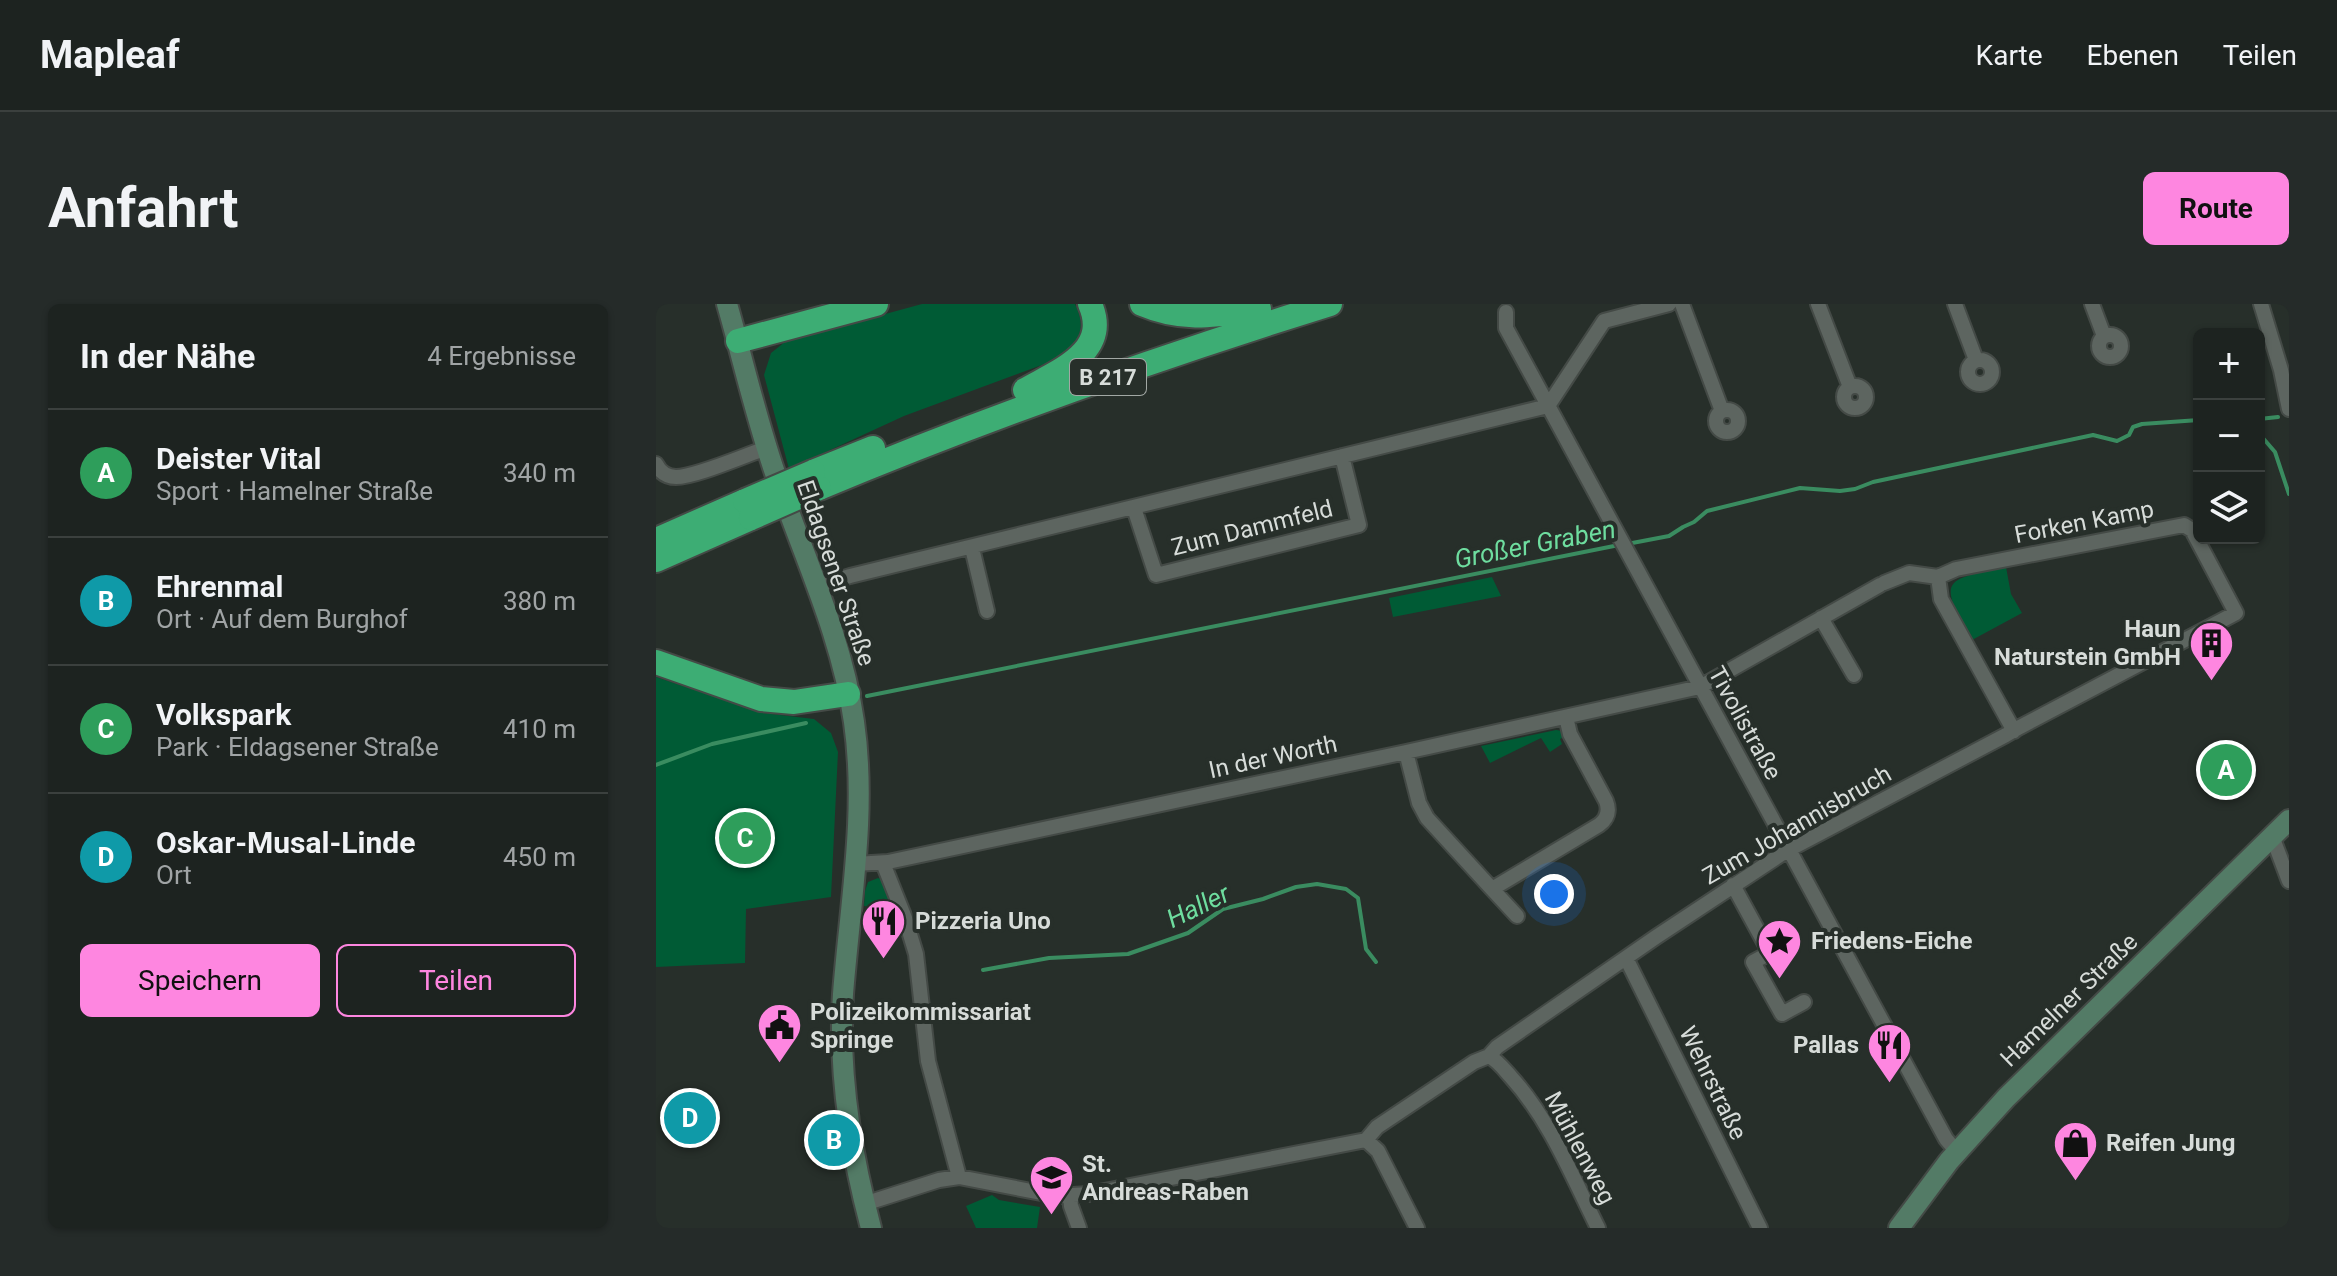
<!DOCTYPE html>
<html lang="de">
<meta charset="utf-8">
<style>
body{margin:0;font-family:Roboto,sans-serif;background:#252b29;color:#f1f3f6}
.controls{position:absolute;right:24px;top:24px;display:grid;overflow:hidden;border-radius:12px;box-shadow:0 2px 6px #0004}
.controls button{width:72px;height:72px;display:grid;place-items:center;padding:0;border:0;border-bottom:2px solid #3b403e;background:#1d2320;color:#f1f3f6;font:40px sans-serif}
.you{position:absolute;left:898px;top:590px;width:28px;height:28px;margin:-20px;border:6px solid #fff;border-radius:50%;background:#1a73e8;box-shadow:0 0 0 12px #1a73e833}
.badge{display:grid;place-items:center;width:52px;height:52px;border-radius:50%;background:#fe86e0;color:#fff;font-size:26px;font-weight:700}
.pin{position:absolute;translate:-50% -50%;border:4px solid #fff;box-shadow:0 2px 8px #0006}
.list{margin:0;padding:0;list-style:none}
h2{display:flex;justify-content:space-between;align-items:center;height:104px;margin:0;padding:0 32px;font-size:34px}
h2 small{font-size:26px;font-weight:400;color:#a0a4a5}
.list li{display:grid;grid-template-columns:52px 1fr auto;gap:24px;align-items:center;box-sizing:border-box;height:128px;padding:0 32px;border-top:2px solid #3b403e}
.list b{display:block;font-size:30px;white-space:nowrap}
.list p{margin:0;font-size:26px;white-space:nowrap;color:#a0a4a5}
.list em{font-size:26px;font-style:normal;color:#a0a4a5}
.actions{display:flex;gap:16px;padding:24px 32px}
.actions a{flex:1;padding:18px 0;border:2px solid #fe86e0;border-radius:12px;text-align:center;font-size:28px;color:#fe86e0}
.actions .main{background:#fe86e0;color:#111}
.icon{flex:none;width:44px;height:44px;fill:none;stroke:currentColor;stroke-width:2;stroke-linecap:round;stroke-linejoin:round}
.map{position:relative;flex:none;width:1633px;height:924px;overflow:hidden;border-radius:12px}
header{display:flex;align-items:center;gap:48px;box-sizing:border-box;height:112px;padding:0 40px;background:#1d2320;border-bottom:2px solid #3b403e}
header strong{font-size:38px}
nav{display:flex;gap:44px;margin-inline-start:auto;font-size:28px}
.intro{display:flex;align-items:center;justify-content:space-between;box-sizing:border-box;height:192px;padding:0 48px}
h1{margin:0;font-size:56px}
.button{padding:20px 36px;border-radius:12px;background:#fe86e0;color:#111;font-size:28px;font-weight:700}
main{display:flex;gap:48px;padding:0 48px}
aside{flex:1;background:#1d2320;border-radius:12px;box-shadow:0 2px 6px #0004}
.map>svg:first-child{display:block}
</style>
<header>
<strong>Mapleaf</strong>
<nav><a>Karte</a><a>Ebenen</a><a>Teilen</a></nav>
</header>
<div class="intro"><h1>Anfahrt</h1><a class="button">Route</a></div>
<main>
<aside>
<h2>In der Nähe<small>4 Ergebnisse</small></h2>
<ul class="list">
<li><span class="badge" style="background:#2e9e5b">A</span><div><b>Deister Vital</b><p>Sport · Hamelner Straße</p></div><em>340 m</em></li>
<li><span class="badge" style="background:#0f9aa8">B</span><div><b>Ehrenmal</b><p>Ort · Auf dem Burghof</p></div><em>380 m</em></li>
<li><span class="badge" style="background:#2e9e5b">C</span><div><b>Volkspark</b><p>Park · Eldagsener Straße</p></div><em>410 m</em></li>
<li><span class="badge" style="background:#0f9aa8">D</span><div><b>Oskar-Musal-Linde</b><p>Ort</p></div><em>450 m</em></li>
</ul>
<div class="actions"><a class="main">Speichern</a><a>Teilen</a></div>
</aside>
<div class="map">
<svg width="1633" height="924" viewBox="0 0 1633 924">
<rect width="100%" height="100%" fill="#272f2a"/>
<path fill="#005b35" d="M 266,0 L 419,0 C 434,29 418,44 394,58 L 248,112 L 133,165 L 108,71 L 115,49 L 130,37 Z
M 1350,263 L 1355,290 L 1366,309 L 1316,336 C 1283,277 1284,276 1350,263 Z
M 836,273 L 845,292 L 737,313 L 733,294 Z
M 0,373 L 107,409 L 158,415 L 175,429 L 182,448 L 175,593 L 90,605 L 89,659 L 0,663 Z
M 900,426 L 907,427 L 910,432 L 904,435 L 906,440 L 894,448 L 885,434 L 834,459 L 825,442 Z
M 222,574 L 227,576 L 235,594 L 224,604 L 208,602 L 209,587 L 212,578 Z
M 336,891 L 343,896 L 384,903 L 381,924 L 320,924 L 310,902 Z"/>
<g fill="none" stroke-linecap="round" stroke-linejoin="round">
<path stroke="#3a8c60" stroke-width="4" d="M 1603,115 L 1622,113
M 1606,133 L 1619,148 L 1633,190
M 971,240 L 1013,232 L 1027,223 L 1038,218 L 1051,207 L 1144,184 L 1184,187 L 1199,185 L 1217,178 L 1437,131 L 1461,137 L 1473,131 L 1477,123 L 1486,120 L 1543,116
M 211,392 L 963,241
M 0,461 L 56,440 L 150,419
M 327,666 L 393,654 L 472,650 L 532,629 L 567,605 L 607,595 L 640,583 L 661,580 L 690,585 L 702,594 L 710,645 L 720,658"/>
<defs>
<path id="street" d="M 1026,0 L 1066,107
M 1162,0 L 1194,83
M 1299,0 L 1320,56
M 1436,0 L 1448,32
M 1605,0 L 1625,66 L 1633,105
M 850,8 L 850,24 C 995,295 1145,564 1290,835 L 1301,848
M1443 42a11 11 0 1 1 22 0a11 11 0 1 1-22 0Z
M1312 68a12 12 0 1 1 24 0a12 12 0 1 1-24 0Z
M1188 93a11 11 0 1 1 22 0a11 11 0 1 1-22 0Z
M 892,102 L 948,17 L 1013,0
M1060 117a11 11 0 1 1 22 0a11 11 0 1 1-22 0Z
M 0,160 C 4,168 10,173 20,173 C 40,173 89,151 111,144
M 478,204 L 500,271 L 703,221 L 686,152
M 316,244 L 331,307
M 1228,279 L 1253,269 L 1282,273
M 161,282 L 194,272 L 892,102
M 1165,314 L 1198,371
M 750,448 L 763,499 L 771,514 L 836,585 L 943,521 C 951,515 954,507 950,497 L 914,430 L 910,413
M 1616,532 L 1633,577
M 227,559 L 249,614 L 260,650 L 272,757 L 303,873
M 199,560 L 232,558 L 750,448 L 1044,383 L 1224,281
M 1077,581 L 1114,649 L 1097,658 L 1126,710 L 1148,698
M 836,585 L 861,612
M 970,654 L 1104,924
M 833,752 C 842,757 848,765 855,773 C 894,816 916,872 942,924
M 710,836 L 721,823 L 818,758 L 833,752 L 841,743 L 1000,633 L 1127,549 L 1134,545 L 1350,431 L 1364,423 L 1580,309 L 1536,226 L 1528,221 L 1300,265 L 1282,273 L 1285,295 L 1358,427
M 414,892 L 415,902 L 423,924
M 208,900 L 283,876 L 303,873 L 401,892 L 433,890 L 710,836 L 722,847 L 761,924"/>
<path id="secondary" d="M 71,0 C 87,56 100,114 119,169 C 147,251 186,332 198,418 C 211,508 194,600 187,690 C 182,768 195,849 215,924
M 1243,924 L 1293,857 L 1350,794 L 1633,516"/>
<path id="highway" d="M 486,0 C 528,18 560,11 603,5
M 82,37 L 220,0
M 369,86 C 402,67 455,48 434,0
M 157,168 L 217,144
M 163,184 C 330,114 501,54 674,0
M 0,236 L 89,197
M 0,256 L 95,214
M 0,358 L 105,395 L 138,398 L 192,390"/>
</defs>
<use href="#street" stroke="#444a46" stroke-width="18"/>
<use href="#secondary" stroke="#444a46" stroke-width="24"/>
<use href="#highway" stroke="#444a46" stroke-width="28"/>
<use href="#street" stroke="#5d6560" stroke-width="14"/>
<use href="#secondary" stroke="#537b66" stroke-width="20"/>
<use href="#highway" stroke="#3dad74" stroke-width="24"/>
<defs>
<path id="highway-bridge" d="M 89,197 L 157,168
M 95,214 L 163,184"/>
</defs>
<use href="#highway-bridge" stroke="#444a46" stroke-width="28" stroke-linecap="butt"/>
<use href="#highway-bridge" stroke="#3dad74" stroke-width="24"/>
</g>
<defs>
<symbol id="building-pin" viewBox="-11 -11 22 30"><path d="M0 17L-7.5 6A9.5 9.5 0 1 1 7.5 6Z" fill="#fe86e0" stroke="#272f2a"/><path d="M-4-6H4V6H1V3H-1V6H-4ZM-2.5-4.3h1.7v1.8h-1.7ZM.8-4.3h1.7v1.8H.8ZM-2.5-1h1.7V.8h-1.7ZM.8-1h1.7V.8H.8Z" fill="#111"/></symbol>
<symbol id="restaurant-pin" viewBox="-11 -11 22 30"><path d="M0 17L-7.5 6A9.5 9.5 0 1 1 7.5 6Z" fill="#fe86e0" stroke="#272f2a"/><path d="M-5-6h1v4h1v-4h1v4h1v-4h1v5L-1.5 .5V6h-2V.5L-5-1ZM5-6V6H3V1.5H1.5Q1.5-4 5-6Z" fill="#111"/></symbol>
<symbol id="sight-pin" viewBox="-11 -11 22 30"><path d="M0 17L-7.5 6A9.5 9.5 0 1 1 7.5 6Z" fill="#fe86e0" stroke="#272f2a"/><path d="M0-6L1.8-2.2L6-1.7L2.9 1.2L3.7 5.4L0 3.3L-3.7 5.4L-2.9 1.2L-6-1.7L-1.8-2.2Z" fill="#111"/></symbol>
<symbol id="civic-pin" viewBox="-11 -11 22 30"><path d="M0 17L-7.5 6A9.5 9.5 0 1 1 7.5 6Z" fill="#fe86e0" stroke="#272f2a"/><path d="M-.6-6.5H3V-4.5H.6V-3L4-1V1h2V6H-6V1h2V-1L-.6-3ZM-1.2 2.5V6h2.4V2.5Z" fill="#111"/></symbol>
<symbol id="shop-pin" viewBox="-11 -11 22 30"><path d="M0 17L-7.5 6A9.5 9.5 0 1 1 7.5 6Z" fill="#fe86e0" stroke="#272f2a"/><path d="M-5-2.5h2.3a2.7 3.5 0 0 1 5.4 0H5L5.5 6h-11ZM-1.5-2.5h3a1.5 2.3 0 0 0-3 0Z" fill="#111"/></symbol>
<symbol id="school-pin" viewBox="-11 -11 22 30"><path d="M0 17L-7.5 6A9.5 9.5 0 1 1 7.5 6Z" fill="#fe86e0" stroke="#272f2a"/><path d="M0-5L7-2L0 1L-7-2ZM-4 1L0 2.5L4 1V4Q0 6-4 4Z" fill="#111"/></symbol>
</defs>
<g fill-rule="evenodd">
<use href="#building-pin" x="1530" y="314" width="51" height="69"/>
<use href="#restaurant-pin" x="202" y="592" width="51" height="69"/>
<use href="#sight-pin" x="1098" y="612" width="51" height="69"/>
<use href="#civic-pin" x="98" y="696" width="51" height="69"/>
<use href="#restaurant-pin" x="1208" y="716" width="51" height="69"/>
<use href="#shop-pin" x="1394" y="814" width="51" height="69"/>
<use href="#school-pin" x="370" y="848" width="51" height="69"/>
</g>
<g text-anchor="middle" stroke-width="8" stroke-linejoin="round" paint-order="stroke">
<rect fill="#272f2a" stroke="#a2a8a4" stroke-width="2" x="414" y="55" width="76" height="36" rx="6"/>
<g font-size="22" font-weight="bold" fill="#d7dcd9">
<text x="452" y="81">B 217</text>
</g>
<g font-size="24" fill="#d7dcd9" stroke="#272f2a">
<text transform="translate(1428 218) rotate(-11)" y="8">Forken Kamp</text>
<text transform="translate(596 224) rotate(-14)" y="8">Zum Dammfeld</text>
<text transform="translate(180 269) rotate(71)" y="8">Eldagsener Straße</text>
<text transform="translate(1089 419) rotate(61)" y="8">Tivolistraße</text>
<text transform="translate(617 453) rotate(-12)" y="8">In der Worth</text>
<text transform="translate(1141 521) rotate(-30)" y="8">Zum Johannisbruch</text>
<text transform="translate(1413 696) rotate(-44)" y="8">Hamelner Straße</text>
<text transform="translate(1057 779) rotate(64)" y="8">Wehrstraße</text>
<text transform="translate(924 844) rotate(62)" y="8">Mühlenweg</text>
</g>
<g font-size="24" font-weight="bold" fill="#d7dcd9" stroke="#272f2a" text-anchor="start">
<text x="1525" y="333" text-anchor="end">Haun<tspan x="1525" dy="28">Naturstein GmbH</tspan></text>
<text x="259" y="625">Pizzeria Uno</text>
<text x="1155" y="645">Friedens-Eiche</text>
<text x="154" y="716">Polizeikommissariat<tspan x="154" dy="28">Springe</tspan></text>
<text x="1203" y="749" text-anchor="end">Pallas</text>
<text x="1450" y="847">Reifen Jung</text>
<text x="426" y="868">St.<tspan x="426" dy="28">Andreas-Raben</tspan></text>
</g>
<g font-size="26" font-style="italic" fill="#6edd9f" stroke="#272f2a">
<text transform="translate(879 240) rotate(-11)" y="9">Großer Graben</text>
<text transform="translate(542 602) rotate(-26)" y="9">Haller</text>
</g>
</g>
</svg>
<div class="controls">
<button>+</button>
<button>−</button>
<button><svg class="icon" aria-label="layers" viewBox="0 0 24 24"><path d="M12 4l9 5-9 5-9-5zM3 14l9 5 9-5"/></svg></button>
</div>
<div class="you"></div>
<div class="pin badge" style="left:1570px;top:466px;background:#2e9e5b">A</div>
<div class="pin badge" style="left:178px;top:836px;background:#0f9aa8">B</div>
<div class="pin badge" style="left:89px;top:534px;background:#2e9e5b">C</div>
<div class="pin badge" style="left:34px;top:814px;background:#0f9aa8">D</div>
</div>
</main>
